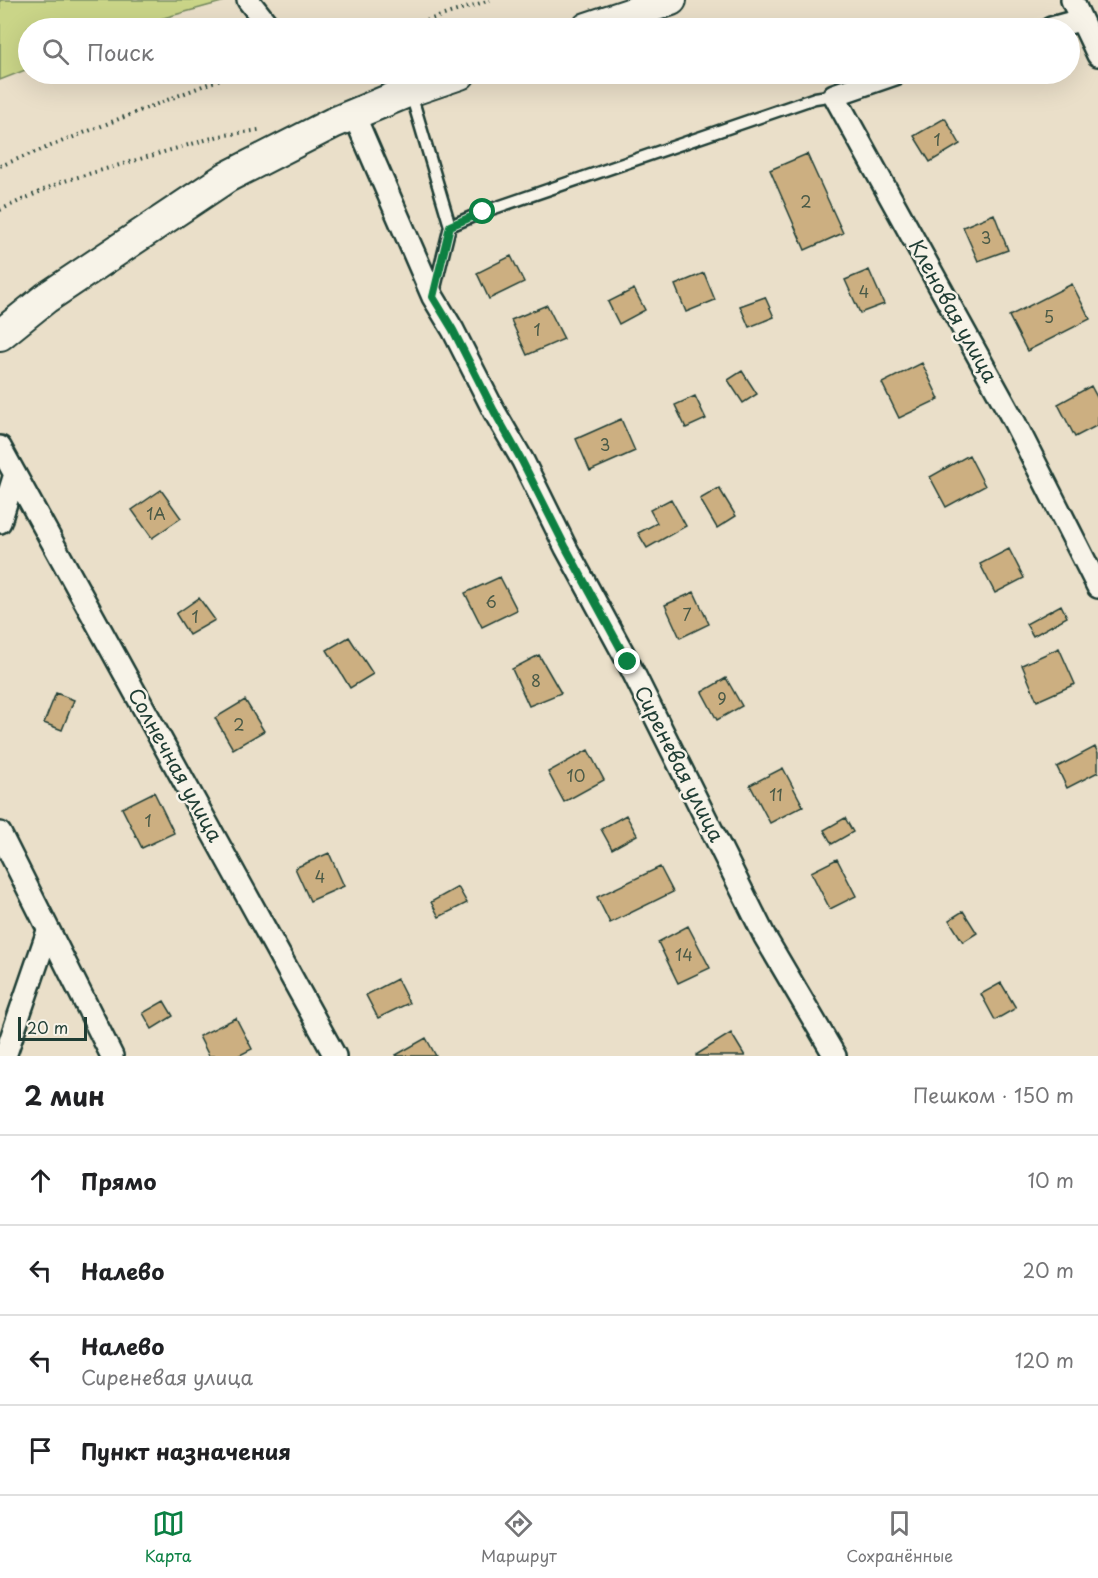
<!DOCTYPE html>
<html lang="ru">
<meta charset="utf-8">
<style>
body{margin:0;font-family:"Playpen Sans",sans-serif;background:#f6f6f6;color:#202124}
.scale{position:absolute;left:18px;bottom:15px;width:69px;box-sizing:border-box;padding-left:6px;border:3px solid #1f3d34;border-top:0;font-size:16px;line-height:21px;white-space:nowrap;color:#1f3d34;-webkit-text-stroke:4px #f7f3e8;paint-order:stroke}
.stop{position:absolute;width:18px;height:18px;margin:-14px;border:4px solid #0b8043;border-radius:50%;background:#fff}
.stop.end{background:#0b8043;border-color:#fff;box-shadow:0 2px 6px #0008}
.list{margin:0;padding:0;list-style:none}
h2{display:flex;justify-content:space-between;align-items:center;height:78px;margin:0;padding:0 24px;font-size:26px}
h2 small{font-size:20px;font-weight:400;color:#757577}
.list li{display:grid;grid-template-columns:39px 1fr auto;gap:18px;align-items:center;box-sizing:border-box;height:90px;padding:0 24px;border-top:2px solid #e0e0e0}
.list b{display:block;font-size:22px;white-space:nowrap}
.list p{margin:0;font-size:20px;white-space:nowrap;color:#757577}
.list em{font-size:20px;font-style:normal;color:#757577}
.icon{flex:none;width:33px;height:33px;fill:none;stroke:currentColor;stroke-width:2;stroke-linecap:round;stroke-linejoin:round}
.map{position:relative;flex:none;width:1098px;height:1056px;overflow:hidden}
.search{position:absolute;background:#fff;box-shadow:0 6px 24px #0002;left:18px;right:18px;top:18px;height:66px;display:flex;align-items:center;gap:15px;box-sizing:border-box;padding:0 21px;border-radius:33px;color:#757577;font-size:22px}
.sheet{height:438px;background:#fff}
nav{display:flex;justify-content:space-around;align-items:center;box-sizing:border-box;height:84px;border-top:2px solid #e0e0e0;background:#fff;font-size:16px;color:#757577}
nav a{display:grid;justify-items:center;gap:3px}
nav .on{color:#0b8043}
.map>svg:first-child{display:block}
</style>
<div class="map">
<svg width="1098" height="1056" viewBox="0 0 1098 1056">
<rect width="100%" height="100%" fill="#eadfc9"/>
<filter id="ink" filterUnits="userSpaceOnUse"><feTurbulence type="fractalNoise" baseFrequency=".0167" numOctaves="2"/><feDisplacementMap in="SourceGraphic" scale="12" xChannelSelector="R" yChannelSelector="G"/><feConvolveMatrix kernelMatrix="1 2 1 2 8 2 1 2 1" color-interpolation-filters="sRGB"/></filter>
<g filter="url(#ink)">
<path fill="#cad588" stroke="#74895e" stroke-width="1.5" d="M 0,0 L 229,0 L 127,28 L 28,28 L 28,69 L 0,80 Z"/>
<path fill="#ccaf81" stroke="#1f3d34" stroke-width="1.5" d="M 945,118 L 960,144 L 930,162 L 914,136 Z
M 807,154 L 843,233 L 805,250 L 770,170 Z
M 994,214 L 1008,250 L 978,261 L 963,227 Z
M 511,256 L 524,282 L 489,299 L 477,273 Z
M 869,270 L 884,304 L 860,313 L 845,280 Z
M 704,273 L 715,300 L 686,312 L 675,285 Z
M 1072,284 L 1090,319 L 1027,351 L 1009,316 Z
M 634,289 L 645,310 L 619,324 L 608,302 Z
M 765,297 L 774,317 L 749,327 L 740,306 Z
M 547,305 L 564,339 L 527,355 L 511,320 Z
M 922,363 L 939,399 L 899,418 L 882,383 Z
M 742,371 L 757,394 L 743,403 L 728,380 Z
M 1091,386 L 1098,399 L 1098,425 L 1075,437 L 1058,404 Z
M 695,396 L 706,419 L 686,428 L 675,405 Z
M 621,419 L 635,451 L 590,471 L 576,439 Z
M 969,455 L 985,486 L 946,507 L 930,477 Z
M 719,488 L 736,516 L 717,528 L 700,499 Z
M 161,490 L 181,518 L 152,538 L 132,510 Z
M 671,499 L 686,526 L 647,548 L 638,533 L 657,523 L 650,510 Z
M 1009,549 L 1024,578 L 995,593 L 980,564 Z
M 500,577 L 517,610 L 482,627 L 465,593 Z
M 694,592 L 709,624 L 680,638 L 665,605 Z
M 199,598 L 215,620 L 189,635 L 176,614 Z
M 1061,605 L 1067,617 L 1033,636 L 1026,624 Z
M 349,637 L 373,674 L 350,688 L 327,650 Z
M 1059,648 L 1075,684 L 1037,701 L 1022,665 Z
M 539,655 L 561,693 L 529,706 L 512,669 Z
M 726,678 L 742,706 L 717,720 L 702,692 Z
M 56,693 L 74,700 L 62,730 L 44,723 Z
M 245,700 L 264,731 L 233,749 L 215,718 Z
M 1095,747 L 1098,753 L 1098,772 L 1067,788 L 1057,767 Z
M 588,750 L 604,780 L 564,802 L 548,772 Z
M 783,768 L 803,806 L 770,823 L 750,785 Z
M 154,792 L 174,833 L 142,848 L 122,808 Z
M 626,815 L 637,835 L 612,849 L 601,829 Z
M 845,818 L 853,832 L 832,844 L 824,830 Z
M 329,853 L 344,886 L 310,901 L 295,868 Z
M 837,859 L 856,896 L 830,909 L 811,872 Z
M 660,867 L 673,892 L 610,923 L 597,897 Z
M 458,887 L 467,903 L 439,917 L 431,902 Z
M 963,911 L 977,933 L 963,942 L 949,920 Z
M 688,926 L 710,968 L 678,983 L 658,942 Z
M 397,979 L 409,1003 L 378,1018 L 366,995 Z
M 1001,983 L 1016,1008 L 995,1020 L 981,994 Z
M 164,1001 L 173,1016 L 152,1029 L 143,1013 Z
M 236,1018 L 252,1049 L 238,1056 L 209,1056 L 199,1036 Z
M 731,1033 L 745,1056 L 696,1056 L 696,1055 Z
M 426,1038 L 436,1056 L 397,1056 L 396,1055 Z"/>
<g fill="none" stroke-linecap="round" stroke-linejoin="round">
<defs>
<path id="lane" d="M 411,94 L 450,226
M 434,292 L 450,226 L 483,212 L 815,98 L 834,95"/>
<path id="street" d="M 248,0 L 270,28
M 1072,0 L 1098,55
M 1051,28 L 1080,20
M 895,74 L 834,95 L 1015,423 L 1098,587
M 354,115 L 433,297 L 453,330 L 494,411 L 523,461 L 566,548 L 628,662 L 765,937 L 835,1056
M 0,447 L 335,1056
M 0,522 L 15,474
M 0,833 L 112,1056
M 5,1056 L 48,931"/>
<path id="secondary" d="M 587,28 L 671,0
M 0,335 L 46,298 L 227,177 L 333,123 L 410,91 L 460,74"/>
</defs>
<use href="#lane" stroke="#1f3d34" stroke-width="15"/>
<use href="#street" stroke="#1f3d34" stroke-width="26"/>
<use href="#secondary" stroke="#1f3d34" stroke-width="34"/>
<path stroke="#1f3d34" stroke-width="4" stroke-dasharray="1.5 4.5" stroke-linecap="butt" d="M 404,28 L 490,0
M 0,166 L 233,74
M 0,210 L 61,182 L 219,136 L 259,130"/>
<use href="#lane" stroke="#f7f3e8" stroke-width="10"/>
<use href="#street" stroke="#f7f3e8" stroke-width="21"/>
<use href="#secondary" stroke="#f7f3e8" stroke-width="30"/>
</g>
</g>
<g fill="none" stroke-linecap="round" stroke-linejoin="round" filter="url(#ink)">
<path stroke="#0b8043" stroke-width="8" d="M 483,212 L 450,226 L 433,297 L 453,330 L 494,411 L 522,461 L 566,548 L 628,662"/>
</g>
<g text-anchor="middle" stroke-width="5" stroke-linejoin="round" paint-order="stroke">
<g font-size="16" fill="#4a5a47">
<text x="937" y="146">1</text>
<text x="806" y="208">2</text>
<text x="986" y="244">3</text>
<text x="864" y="298">4</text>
<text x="1049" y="323">5</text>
<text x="537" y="336">1</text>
<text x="605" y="451">3</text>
<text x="156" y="520">1А</text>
<text x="491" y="608">6</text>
<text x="687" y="621">7</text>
<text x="195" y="623">1</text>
<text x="536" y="687">8</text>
<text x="722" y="705">9</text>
<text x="239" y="731">2</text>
<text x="576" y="782">10</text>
<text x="776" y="801">11</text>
<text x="148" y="827">1</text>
<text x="320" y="883">4</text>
<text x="684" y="961">14</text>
</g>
<g font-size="20" fill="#1f3d34" stroke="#f7f3e8">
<text transform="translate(953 311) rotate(61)" y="7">Кленовая улица</text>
<text transform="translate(679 764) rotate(63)" y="7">Сиреневая улица</text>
<text transform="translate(175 765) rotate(61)" y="7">Солнечная улица</text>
</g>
</g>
</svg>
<div class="scale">20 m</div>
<div class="stop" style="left:483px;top:212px"></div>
<div class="stop end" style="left:628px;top:662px"></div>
<div class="search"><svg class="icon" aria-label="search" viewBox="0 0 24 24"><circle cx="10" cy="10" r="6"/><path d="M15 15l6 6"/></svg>Поиск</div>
</div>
<section class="sheet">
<h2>2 мин<small>Пешком · 150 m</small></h2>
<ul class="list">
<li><svg class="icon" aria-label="ahead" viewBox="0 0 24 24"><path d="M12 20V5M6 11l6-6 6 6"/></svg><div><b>Прямо</b></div><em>10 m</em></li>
<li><svg class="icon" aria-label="left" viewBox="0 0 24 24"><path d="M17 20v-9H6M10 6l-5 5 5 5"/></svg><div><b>Налево</b></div><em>20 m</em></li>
<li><svg class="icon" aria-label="left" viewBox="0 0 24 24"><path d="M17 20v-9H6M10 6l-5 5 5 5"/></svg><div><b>Налево</b><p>Сиреневая улица</p></div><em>120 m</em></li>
<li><svg class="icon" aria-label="arrive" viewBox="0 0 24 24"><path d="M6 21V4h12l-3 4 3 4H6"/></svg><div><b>Пункт назначения</b></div></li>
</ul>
</section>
<nav>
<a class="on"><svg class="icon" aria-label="map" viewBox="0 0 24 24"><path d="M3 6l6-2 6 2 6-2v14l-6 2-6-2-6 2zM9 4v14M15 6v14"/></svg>Карта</a>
<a><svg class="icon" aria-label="directions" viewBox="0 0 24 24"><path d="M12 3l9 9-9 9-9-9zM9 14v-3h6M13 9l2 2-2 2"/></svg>Маршрут</a>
<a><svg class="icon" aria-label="saved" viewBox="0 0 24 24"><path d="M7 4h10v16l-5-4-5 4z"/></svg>Сохранённые</a>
</nav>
